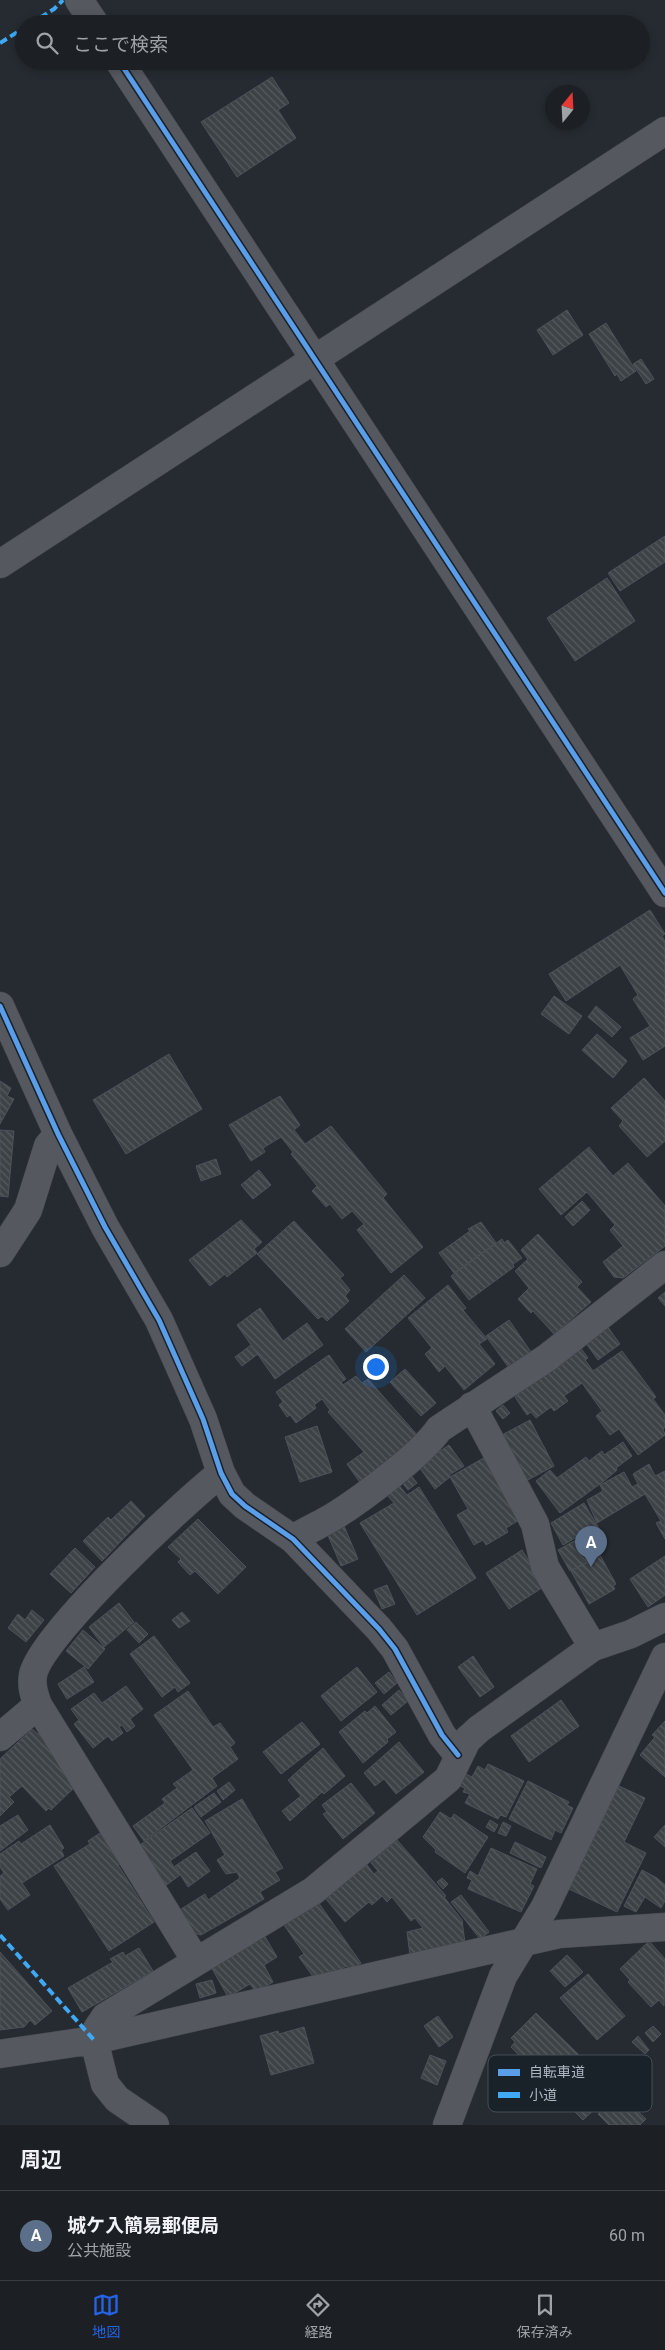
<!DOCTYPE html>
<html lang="ja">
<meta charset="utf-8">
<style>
body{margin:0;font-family:Roboto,"Noto Sans JP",sans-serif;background:#292d31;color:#f1f3f6}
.compass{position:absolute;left:545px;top:85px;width:45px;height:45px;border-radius:50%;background:#1c2024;box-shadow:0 2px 8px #0003;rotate:18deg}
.you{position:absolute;left:375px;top:1366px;width:18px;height:18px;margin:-12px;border:4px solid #fff;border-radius:50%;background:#1a73e8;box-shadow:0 0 0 8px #1a73e833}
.badge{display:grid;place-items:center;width:32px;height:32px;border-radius:50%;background:#2563eb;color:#fff;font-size:16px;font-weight:700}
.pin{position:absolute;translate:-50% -41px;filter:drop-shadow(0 1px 2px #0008)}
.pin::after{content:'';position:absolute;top:26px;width:18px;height:15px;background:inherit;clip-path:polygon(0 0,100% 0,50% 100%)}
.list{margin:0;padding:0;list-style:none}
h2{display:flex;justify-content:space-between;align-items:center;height:65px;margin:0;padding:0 20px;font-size:21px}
h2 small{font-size:16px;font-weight:400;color:#a0a3a6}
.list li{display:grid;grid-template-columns:32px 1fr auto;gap:15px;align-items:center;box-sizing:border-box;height:90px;padding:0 20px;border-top:1px solid #3a3e41}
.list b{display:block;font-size:19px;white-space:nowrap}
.list p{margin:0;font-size:16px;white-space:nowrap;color:#a0a3a6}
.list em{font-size:16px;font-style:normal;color:#a0a3a6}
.icon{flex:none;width:28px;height:28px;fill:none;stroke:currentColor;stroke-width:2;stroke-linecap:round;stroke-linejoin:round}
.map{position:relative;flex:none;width:665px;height:2125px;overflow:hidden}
.search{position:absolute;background:#1c2024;box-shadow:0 2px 8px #0003;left:15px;right:15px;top:15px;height:55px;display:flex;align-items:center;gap:12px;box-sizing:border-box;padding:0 18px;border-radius:28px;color:#a0a3a6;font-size:19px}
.sheet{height:155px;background:#1c2024}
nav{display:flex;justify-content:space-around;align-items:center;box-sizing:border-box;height:70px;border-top:1px solid #3a3e41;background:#1c2024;font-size:14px;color:#a0a3a6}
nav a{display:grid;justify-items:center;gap:2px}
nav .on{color:#2563eb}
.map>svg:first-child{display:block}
</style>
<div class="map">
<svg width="665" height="2125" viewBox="0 0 665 2125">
<defs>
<pattern id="building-back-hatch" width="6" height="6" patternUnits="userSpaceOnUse" patternTransform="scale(1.25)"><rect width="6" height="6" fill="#3d4247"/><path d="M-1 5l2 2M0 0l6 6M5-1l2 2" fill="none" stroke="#565b60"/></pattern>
</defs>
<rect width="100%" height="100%" fill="#252b30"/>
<path fill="url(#building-back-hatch)" stroke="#4c5258" d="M 272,77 L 289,103 L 278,110 L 296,138 L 237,177 L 201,122 Z
M 567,310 L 583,335 L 553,355 L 537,330 Z
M 606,323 L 636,371 L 621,381 L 617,374 L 615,376 L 589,334 Z
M 641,359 L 654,379 L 646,384 L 633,364 Z
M 665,536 L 665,562 L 620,591 L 608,573 Z
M 607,578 L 635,621 L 575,661 L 547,618 Z
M 650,910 L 665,934 L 662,936 L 665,941 L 665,1046 L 643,1060 L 630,1038 L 650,1026 L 633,999 L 638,995 L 620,965 L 566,1001 L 549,974 Z
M 554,996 L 582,1016 L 569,1034 L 541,1014 Z
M 596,1006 L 621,1027 L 612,1037 L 588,1017 Z
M 597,1034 L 627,1061 L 613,1078 L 582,1050 Z
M 169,1054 L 202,1109 L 126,1154 L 93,1100 Z
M 644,1078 L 665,1101 L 665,1141 L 647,1157 L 619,1126 L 623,1121 L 611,1108 Z
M 0,1081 L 11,1088 L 7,1096 L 14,1099 L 0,1124 Z
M 280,1096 L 300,1125 L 294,1130 L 305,1144 L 331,1126 L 387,1194 L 383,1198 L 423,1247 L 391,1273 L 357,1230 L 364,1224 L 352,1211 L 342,1219 L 330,1204 L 326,1207 L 312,1191 L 317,1186 L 291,1154 L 293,1152 L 281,1137 L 263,1148 L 265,1152 L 251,1161 L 229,1125 Z
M 0,1130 L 14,1131 L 8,1197 L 0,1196 Z
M 589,1147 L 613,1176 L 628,1163 L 665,1206 L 665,1246 L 623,1278 L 614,1277 L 603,1262 L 623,1246 L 610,1230 L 615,1225 L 587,1192 L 561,1215 L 539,1189 Z
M 216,1159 L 221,1174 L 201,1181 L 196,1166 Z
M 259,1170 L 271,1185 L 253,1199 L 241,1185 Z
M 582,1201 L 590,1210 L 573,1226 L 565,1217 Z
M 241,1220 L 262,1242 L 254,1249 L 257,1253 L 227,1277 L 225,1274 L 210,1286 L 189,1260 Z
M 294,1221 L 344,1275 L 340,1278 L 350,1290 L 345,1296 L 349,1301 L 327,1321 L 322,1316 L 318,1319 L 257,1254 Z
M 481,1222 L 496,1243 L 454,1273 L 439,1253 L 470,1231 L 468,1229 Z
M 538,1234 L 582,1282 L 577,1287 L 591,1302 L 554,1334 L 533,1311 L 531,1313 L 518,1299 L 529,1288 L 515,1271 L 528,1259 L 521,1250 Z
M 502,1239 L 504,1243 L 508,1240 L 522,1258 L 513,1264 L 514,1267 L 469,1300 L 451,1276 Z
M 404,1275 L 425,1298 L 366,1352 L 345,1329 Z
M 448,1285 L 466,1308 L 463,1310 L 487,1339 L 479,1344 L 495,1364 L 464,1390 L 445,1366 L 439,1372 L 425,1354 L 432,1348 L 408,1318 Z
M 665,1292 L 665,1306 L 658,1298 Z
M 260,1308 L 283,1341 L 307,1323 L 323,1345 L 275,1379 L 237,1325 Z
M 509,1320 L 531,1352 L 509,1368 L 486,1336 Z
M 605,1323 L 620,1344 L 598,1360 L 583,1339 Z
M 577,1343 L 588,1358 L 585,1360 L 593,1371 L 622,1351 L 656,1397 L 653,1399 L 665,1415 L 665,1427 L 663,1429 L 665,1435 L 638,1455 L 619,1429 L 610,1435 L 596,1416 L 602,1411 L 582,1383 L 564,1396 L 568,1401 L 554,1411 L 551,1407 L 536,1418 L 531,1412 L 527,1415 L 515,1397 L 519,1394 L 515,1389 Z
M 251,1345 L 258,1354 L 242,1366 L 235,1357 Z
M 329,1355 L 346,1379 L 341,1382 L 343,1385 L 356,1376 L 362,1383 L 368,1379 L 418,1436 L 361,1484 L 347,1464 L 364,1452 L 328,1412 L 330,1410 L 322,1399 L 314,1405 L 316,1408 L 296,1423 L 290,1415 L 287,1417 L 279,1405 L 283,1402 L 276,1392 Z
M 405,1369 L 436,1403 L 421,1416 L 390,1382 Z
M 503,1405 L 510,1413 L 503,1419 L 496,1411 Z
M 530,1420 L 554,1466 L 524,1482 L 500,1436 Z
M 317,1426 L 332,1472 L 300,1482 L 285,1437 Z
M 623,1442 L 632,1456 L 616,1468 L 617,1470 L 604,1481 L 560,1513 L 536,1481 L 550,1470 L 557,1478 L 586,1457 L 589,1461 L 602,1451 L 604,1455 Z
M 449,1445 L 464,1466 L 449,1475 L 450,1477 L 435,1489 L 416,1463 L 433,1451 L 436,1454 Z
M 489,1455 L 524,1517 L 506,1528 L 508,1532 L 486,1545 L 483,1540 L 474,1545 L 457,1515 L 468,1509 L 450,1477 Z
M 649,1464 L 655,1476 L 665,1471 L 665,1539 L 656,1523 L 661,1521 L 645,1494 L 597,1523 L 587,1500 L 603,1491 L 600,1485 L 624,1472 L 632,1487 L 638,1484 L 633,1474 Z
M 410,1474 L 417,1483 L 408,1490 L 401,1481 Z
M 393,1478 L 407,1495 L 419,1487 L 476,1578 L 417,1615 L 360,1523 L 394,1503 L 381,1488 Z
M 131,1501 L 145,1516 L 102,1561 L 83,1541 L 108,1517 L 111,1520 Z
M 584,1503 L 604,1537 L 584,1549 L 577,1537 L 563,1545 L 551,1523 Z
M 198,1519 L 246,1567 L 218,1594 L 195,1571 L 190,1575 L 178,1562 L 181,1559 L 168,1547 Z
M 344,1526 L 358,1559 L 341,1566 L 327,1533 Z
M 576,1540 L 588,1562 L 570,1571 L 558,1550 Z
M 75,1548 L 95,1567 L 71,1593 L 50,1574 Z
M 522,1550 L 545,1586 L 509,1609 L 486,1573 Z
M 600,1555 L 616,1584 L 613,1586 L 615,1589 L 589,1604 L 571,1571 Z
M 665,1556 L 665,1595 L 648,1607 L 630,1579 Z
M 387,1585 L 395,1604 L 382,1609 L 374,1590 Z
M 119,1603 L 134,1622 L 104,1647 L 89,1627 Z
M 32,1610 L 44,1620 L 26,1642 L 8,1628 L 18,1614 L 25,1620 Z
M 182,1612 L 190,1621 L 179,1628 L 172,1620 Z
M 136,1622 L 148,1634 L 139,1643 L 127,1630 Z
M 83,1630 L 105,1649 L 88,1669 L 66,1651 Z
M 154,1636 L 190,1683 L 178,1692 L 175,1687 L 162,1697 L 130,1654 Z
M 473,1656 L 494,1687 L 480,1697 L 458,1667 Z
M 84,1667 L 94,1682 L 67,1699 L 58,1684 Z
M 357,1667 L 377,1692 L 341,1721 L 321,1696 Z
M 389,1672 L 397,1683 L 384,1694 L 375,1683 Z
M 126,1686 L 143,1709 L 130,1719 L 135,1726 L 127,1732 L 122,1725 L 119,1727 L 123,1733 L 112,1741 L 108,1736 L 93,1748 L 74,1724 L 79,1720 L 71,1709 L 94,1693 L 102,1703 Z
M 399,1690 L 408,1701 L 391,1715 L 382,1705 Z
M 188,1691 L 213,1727 L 220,1723 L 235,1743 L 230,1747 L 238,1759 L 212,1778 L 217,1786 L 144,1841 L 133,1826 L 165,1803 L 162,1799 L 177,1788 L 173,1784 L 193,1770 L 154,1715 Z
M 561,1700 L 579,1726 L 529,1762 L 511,1736 Z
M 375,1706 L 396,1732 L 387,1739 L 388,1742 L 363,1763 L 339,1732 L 365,1711 L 367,1713 Z
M 665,1721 L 665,1777 L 640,1755 L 655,1737 L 652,1735 Z
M 302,1722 L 320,1744 L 281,1774 L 263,1752 Z
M 32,1729 L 38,1734 L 40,1732 L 48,1741 L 45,1744 L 79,1783 L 51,1810 L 49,1808 L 46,1811 L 22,1786 L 9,1797 L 14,1802 L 0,1816 L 0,1759 Z
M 399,1742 L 424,1772 L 396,1794 L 384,1779 L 375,1786 L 364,1773 Z
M 323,1748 L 345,1776 L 324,1794 L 322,1792 L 290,1821 L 282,1811 L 301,1796 L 288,1780 Z
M 488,1764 L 524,1781 L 506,1817 L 500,1815 L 498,1819 L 465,1803 L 470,1794 L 463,1792 L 465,1788 L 460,1786 L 466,1774 L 472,1777 L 478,1766 L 485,1770 Z
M 528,1781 L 569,1802 L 567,1805 L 573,1808 L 561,1833 L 555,1830 L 551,1840 L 509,1819 Z
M 229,1782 L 235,1790 L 223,1800 L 217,1791 Z
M 351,1783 L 375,1813 L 343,1839 L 323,1814 L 327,1812 L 322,1805 Z
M 619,1786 L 645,1798 L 624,1842 L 646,1853 L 617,1912 L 569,1889 Z
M 214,1793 L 221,1802 L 201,1817 L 194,1807 Z
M 242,1799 L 283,1868 L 275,1872 L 280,1880 L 260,1892 L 264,1899 L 201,1935 L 190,1932 L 178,1911 L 205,1894 L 208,1900 L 240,1878 L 237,1872 L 226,1874 L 217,1860 L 225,1855 L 205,1821 Z
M 192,1808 L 210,1833 L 170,1861 L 180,1875 L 165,1886 L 137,1847 Z
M 440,1812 L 451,1819 L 454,1814 L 488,1837 L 465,1873 L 435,1852 L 436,1850 L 423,1837 Z
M 18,1815 L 28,1830 L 0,1851 L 0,1826 Z
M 490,1820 L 498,1825 L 494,1832 L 486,1827 Z
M 503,1822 L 511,1826 L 506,1836 L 498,1833 Z
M 50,1825 L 64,1848 L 61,1850 L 64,1856 L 22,1883 L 30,1895 L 8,1910 L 0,1899 L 0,1876 L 4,1873 L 0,1867 L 0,1854 L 19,1841 L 21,1844 Z
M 665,1825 L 665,1847 L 654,1837 Z
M 100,1833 L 120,1864 L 118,1865 L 154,1922 L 109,1951 L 54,1866 L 90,1844 L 88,1841 Z
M 397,1840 L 446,1896 L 444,1897 L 462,1920 L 465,1943 L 410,1955 L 407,1932 L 423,1928 L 415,1918 L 411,1921 L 392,1897 L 387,1902 L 382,1896 L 372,1905 L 369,1902 L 345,1922 L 325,1898 L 361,1868 L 362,1870 L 367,1865 L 374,1874 L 378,1871 L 371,1863 Z
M 515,1842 L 546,1857 L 541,1868 L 510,1853 Z
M 491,1848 L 537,1869 L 530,1884 L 534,1886 L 521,1912 L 468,1889 L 472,1880 L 467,1878 L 470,1871 L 478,1876 Z
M 196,1852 L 210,1871 L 188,1887 L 175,1866 Z
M 642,1870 L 657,1878 L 665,1885 L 665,1901 L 661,1908 L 645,1897 L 636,1912 L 624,1906 Z
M 442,1878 L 448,1884 L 443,1889 L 437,1882 Z
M 461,1895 L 489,1932 L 480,1939 L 451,1902 Z
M 318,1902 L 361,1963 L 350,1970 L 346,1966 L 334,1974 L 331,1970 L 320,1978 L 318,1975 L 314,1978 L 299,1957 L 304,1954 L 284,1925 Z
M 264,1935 L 277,1957 L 264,1965 L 273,1982 L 256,1992 L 250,1984 L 228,1997 L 210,1965 Z
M 649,1941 L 665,1959 L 664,2006 L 659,2000 L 651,2007 L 628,1982 L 630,1980 L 620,1969 Z
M 139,1948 L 153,1971 L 82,2012 L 68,1988 L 113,1962 L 110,1959 L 123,1952 L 125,1956 Z
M 0,1952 L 52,2011 L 35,2025 L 30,2020 L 24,2027 L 0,2030 Z
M 567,1955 L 583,1972 L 565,1987 L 550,1971 Z
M 588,1974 L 625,2016 L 597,2040 L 560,1998 Z
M 212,1980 L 216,1993 L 200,1998 L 196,1984 Z
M 536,2013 L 580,2056 L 546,2088 L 532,2073 L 534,2071 L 511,2047 L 515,2042 L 511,2038 Z
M 438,2016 L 453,2037 L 439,2047 L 424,2026 Z
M 653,2026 L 661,2034 L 653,2042 L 645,2033 Z
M 304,2027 L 314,2063 L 271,2075 L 260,2036 L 278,2031 L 279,2034 Z
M 638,2036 L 649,2050 L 645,2054 L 632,2042 Z
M 430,2055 L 446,2061 L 437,2085 L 421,2078 Z
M 581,2057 L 614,2091 L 583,2120 L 568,2105 L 576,2097 L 571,2093 L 567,2096 L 555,2084 Z
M 618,2093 L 646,2119 L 640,2125 L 609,2125 L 598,2114 Z"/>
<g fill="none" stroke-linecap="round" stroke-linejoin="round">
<defs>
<path id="minor" d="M 0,1006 L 58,1134 L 105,1227 L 159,1320 L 203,1419 L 221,1473 L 232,1494 L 245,1506 L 293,1539 L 379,1629 L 395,1649 L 442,1735 L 458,1755
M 0,1253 L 28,1210 L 48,1146 L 58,1134
M 472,1406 L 535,1524 L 545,1567 L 593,1647
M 293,1539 C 307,1530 322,1524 336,1515 C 363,1498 422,1454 439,1429 L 548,1357 L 665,1265
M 38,1705 L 196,1961
M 0,1737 L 38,1705 C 34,1695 31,1686 33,1675 C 40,1636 185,1501 221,1473
M 0,2054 L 94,2040 L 559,1934 L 665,1927
M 155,2125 L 117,2099 L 105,2084 L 94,2040 L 97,2029 L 105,2017 L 313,1891 L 448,1779 L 467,1740 L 479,1729 L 593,1647 L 631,1634 L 665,1617
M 447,2125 L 503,1976 L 545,1907 L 665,1657"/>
<path id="tertiary" d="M 79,0 L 95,24
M 119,61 L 665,893
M 0,564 L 665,131"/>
</defs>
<use href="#minor" stroke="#42474b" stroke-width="29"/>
<use href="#tertiary" stroke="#42474b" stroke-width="29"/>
<use href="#minor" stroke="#55585e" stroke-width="28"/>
<use href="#tertiary" stroke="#55585e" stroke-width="28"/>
<path stroke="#3fa9f5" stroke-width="4" stroke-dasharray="8 4" stroke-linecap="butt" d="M 30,24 L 54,9 L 63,0
M 0,43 L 24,28
M 0,1935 L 94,2040"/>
<defs>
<path id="cycleway" d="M 119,61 L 665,893
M 0,1006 L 58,1134 L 105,1227 L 159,1320 L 203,1419 L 221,1473 L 232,1494 L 245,1506 L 293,1539 L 379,1629 L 395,1649 L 442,1735 L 458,1755"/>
</defs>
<use href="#cycleway" stroke="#192129" stroke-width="8"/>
<use href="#cycleway" stroke="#5a9eea" stroke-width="5"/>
</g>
<rect x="488" y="2055" width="164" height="57" rx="8" fill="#192129" stroke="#464e57" stroke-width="1"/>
<rect x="498" y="2069" width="22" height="7" fill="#5a9eea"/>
<rect x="498" y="2092" width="22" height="6" fill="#3fa9f5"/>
<g font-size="14" fill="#aeb7c2">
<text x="529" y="2077">自転車道</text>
<text x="529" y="2100">小道</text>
</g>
</svg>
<svg class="compass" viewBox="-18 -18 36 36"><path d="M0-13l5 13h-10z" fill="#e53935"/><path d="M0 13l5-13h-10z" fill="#a0a3a6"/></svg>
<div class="you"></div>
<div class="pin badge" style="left:591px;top:1567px;background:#5c6f8a">A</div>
<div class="search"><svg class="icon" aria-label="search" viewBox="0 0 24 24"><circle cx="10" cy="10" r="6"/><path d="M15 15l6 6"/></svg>ここで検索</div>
</div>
<section class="sheet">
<h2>周辺<small></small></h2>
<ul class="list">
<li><span class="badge" style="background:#5c6f8a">A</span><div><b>城ケ入簡易郵便局</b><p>公共施設</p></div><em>60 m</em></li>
</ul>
</section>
<nav>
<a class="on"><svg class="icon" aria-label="map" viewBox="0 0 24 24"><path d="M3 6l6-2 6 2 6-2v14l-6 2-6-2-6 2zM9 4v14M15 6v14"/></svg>地図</a>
<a><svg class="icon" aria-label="directions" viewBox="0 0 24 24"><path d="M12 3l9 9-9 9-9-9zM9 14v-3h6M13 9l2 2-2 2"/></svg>経路</a>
<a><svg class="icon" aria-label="saved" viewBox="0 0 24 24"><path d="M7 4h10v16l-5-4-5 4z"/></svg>保存済み</a>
</nav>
